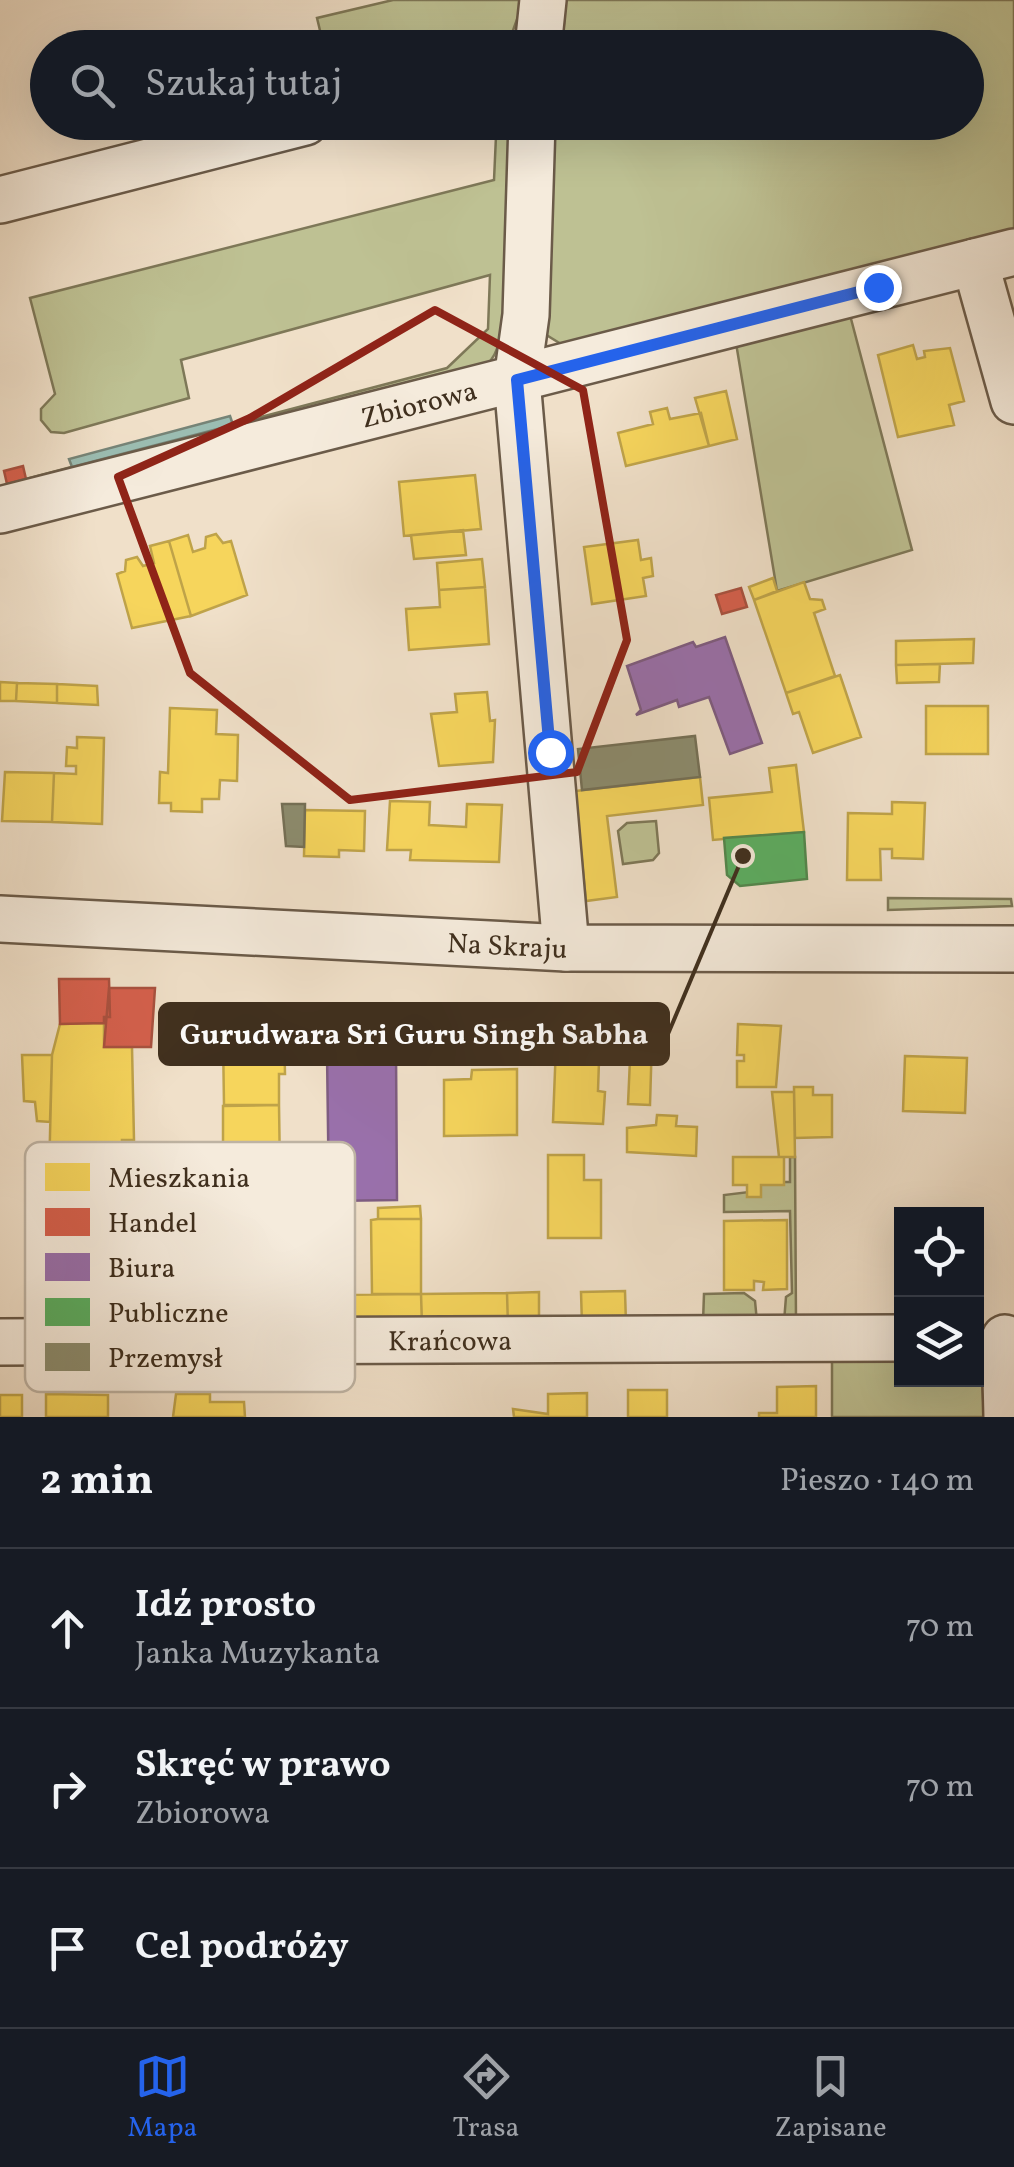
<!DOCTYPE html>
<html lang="pl">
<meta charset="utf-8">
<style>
body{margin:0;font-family:Vollkorn,serif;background:#242831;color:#f1f3f6}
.controls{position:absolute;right:30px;bottom:30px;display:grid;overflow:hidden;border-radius:0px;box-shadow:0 10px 40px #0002}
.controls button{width:90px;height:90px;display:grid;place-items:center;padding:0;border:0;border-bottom:2px solid #363941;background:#171b24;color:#f1f3f6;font:50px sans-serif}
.stop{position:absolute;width:30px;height:30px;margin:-22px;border:8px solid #2563eb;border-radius:50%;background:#fff}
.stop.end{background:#2563eb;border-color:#fff;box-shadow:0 2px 10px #0008}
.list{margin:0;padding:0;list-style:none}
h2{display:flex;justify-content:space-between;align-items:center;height:130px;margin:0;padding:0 40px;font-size:42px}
h2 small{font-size:32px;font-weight:400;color:#9ea1a6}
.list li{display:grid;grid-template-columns:65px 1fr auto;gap:30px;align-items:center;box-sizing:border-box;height:160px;padding:0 40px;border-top:2px solid #363941}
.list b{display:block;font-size:38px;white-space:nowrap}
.list p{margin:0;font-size:32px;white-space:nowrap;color:#9ea1a6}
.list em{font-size:32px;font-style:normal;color:#9ea1a6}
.icon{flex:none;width:55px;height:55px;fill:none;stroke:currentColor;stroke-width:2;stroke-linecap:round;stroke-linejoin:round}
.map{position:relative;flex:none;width:1014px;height:1417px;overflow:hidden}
.search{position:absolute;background:#171b24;box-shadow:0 10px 40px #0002;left:30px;right:30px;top:30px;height:110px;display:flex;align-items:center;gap:25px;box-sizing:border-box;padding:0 35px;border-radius:55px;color:#9ea1a6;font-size:38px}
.sheet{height:610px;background:#171b24}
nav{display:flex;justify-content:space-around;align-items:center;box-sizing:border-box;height:140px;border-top:2px solid #363941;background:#171b24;font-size:28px;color:#9ea1a6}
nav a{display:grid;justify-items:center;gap:5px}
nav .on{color:#2563eb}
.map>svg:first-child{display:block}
</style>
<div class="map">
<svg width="1014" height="1417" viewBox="0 0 1014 1417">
<rect width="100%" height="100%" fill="#f0e0c9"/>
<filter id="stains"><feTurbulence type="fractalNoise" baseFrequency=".002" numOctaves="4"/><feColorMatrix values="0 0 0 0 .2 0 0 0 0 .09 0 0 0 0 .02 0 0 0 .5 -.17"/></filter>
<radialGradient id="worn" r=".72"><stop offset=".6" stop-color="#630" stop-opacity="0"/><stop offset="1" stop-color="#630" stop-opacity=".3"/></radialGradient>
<path fill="#bec193" stroke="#7e7858" stroke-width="2.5" d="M 393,0 L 524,0 L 507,47 L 324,47 L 317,18 Z
M 566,0 L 1014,0 L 1014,235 L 574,352 L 540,331 L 556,123 L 966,122 L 966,48 L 562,47 Z
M 478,123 L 507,123 L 512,128 C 512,173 517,327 491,360 C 486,366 478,371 473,375 L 0,492 L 0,487 L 7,484 L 447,368 L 488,329 L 490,275 L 181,360 L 189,398 L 64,433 L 51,432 L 41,420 L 41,409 L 55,394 L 30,298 L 494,180 L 496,136 Z
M 850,315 L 912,550 L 777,591 L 736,343 Z
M 656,821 L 659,853 L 653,860 L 623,864 L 618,831 L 627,823 Z
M 888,898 L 1011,899 L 1012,906 L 888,910 Z
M 790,1157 L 795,1157 L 796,1322 L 784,1322 L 786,1297 L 792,1293 L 790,1211 L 724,1212 L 724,1195 L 758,1191 L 758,1182 L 790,1182 Z
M 744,1293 L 755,1301 L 757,1322 L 703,1322 L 704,1294 Z
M 901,1358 L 902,1380 L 976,1380 L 977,1368 L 982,1377 L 984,1417 L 832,1417 L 832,1359 Z"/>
<path fill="#9bbdb2" stroke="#768477" stroke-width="2.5" d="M 230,416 L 233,425 L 72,467 L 69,459 Z"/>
<path fill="#f6d55c" stroke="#bfa349" stroke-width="2.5" d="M 913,345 L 917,359 L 925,357 L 924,351 L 950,348 L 964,401 L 949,405 L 954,425 L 898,437 L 878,355 Z
M 726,391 L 737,439 L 709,446 L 695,398 Z
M 667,408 L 670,419 L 701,413 L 709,446 L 626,466 L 618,433 L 653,424 L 650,412 Z
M 475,475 L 481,529 L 404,536 L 399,482 Z
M 463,530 L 466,555 L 414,559 L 411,535 Z
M 216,534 L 223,543 L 231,541 L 247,595 L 191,616 L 169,541 L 188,535 L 193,552 L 205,548 L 206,537 Z
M 638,540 L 641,560 L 651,558 L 653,576 L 643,578 L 646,596 L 592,604 L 584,547 Z
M 169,541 L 191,616 L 132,628 L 117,574 L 125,571 L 126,560 L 137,557 L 143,566 L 154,563 L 150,546 Z
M 482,559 L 485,587 L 439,590 L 437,563 Z
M 773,578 L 777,591 L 754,600 L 749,587 Z
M 804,582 L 810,599 L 822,600 L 825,609 L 814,613 L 835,676 L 786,693 L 754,600 Z
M 485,587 L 489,644 L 409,650 L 406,609 L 440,607 L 439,590 Z
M 974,639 L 973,663 L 896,665 L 896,641 Z
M 940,664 L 939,682 L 897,683 L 896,665 Z
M 840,675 L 861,737 L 813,753 L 799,712 L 793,714 L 786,693 Z
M 0,682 L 17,683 L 16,701 L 0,701 Z
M 17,683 L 57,684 L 57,703 L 16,701 Z
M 57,684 L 97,686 L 98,705 L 57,703 Z
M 487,692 L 490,721 L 495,720 L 493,762 L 439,766 L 431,714 L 457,712 L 455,694 Z
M 926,706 L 988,706 L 988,754 L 926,754 Z
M 170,708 L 217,710 L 216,734 L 238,735 L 237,781 L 220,780 L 219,799 L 202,799 L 202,812 L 171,811 L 171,803 L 159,803 L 160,772 L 168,773 Z
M 77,737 L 104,738 L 102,824 L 52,822 L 54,773 L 76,774 L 76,766 L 66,766 L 67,747 L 77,748 Z
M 796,765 L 804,832 L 713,840 L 709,798 L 772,792 L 769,768 Z
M 5,772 L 54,773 L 52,822 L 2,821 Z
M 700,777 L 703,805 L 607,816 L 617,897 L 586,901 L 575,791 Z
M 390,801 L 430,802 L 429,825 L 466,827 L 467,804 L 502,805 L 499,862 L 410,860 L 411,850 L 387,850 Z
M 892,802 L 925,803 L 923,859 L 892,858 L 892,849 L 880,849 L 881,880 L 847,880 L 848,813 L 892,814 Z
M 305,810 L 365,811 L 364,851 L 339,850 L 339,857 L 304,856 Z
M 104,1023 L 104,1047 L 132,1047 L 134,1140 L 122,1140 L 122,1162 L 78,1162 L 78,1174 L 49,1175 L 52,1055 L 60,1024 Z
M 738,1024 L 781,1026 L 776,1087 L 737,1087 L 737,1061 L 744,1061 L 744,1055 L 737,1055 Z
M 256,1026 L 284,1026 L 285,1074 L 279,1074 L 279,1105 L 224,1105 L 223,1037 L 256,1037 Z
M 631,1037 L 652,1038 L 650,1105 L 628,1104 Z
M 556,1045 L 578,1046 L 578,1061 L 599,1061 L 598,1091 L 605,1092 L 603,1124 L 553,1122 Z
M 22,1055 L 52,1055 L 50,1122 L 37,1121 L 35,1102 L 24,1101 Z
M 905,1056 L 967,1058 L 965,1113 L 903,1111 Z
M 517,1069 L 517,1135 L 444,1136 L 444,1080 L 471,1079 L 472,1070 Z
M 794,1087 L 813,1087 L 813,1095 L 832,1095 L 832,1137 L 795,1138 Z
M 772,1092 L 794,1092 L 795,1157 L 779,1157 Z
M 279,1105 L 280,1172 L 223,1173 L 223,1106 Z
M 657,1115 L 677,1116 L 676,1126 L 697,1127 L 696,1156 L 627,1152 L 627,1128 L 656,1125 Z
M 548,1155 L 584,1155 L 584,1180 L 601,1180 L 601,1238 L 548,1238 Z
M 733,1157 L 784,1157 L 784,1185 L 761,1185 L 761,1197 L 747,1197 L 747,1185 L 733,1185 Z
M 420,1206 L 421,1219 L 378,1219 L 378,1208 Z
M 378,1219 L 421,1219 L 421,1294 L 372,1294 L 371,1220 Z
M 787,1220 L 787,1289 L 763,1290 L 764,1282 L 754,1281 L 754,1290 L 724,1290 L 724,1221 Z
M 305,1288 L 327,1288 L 327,1295 L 421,1294 L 422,1323 L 305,1325 Z
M 625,1291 L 626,1324 L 582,1325 L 581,1292 Z
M 539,1292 L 539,1326 L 508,1326 L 507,1293 Z
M 507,1293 L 508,1326 L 422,1325 L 421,1294 Z
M 816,1386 L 816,1417 L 759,1417 L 759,1413 L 777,1413 L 777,1387 Z
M 628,1390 L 667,1390 L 667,1417 L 628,1417 Z
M 587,1393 L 587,1417 L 514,1417 L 513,1409 L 548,1414 L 548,1394 Z
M 46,1394 L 108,1395 L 108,1417 L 46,1417 Z
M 176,1394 L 210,1394 L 210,1402 L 244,1402 L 245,1417 L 173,1417 Z
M 0,1395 L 22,1395 L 22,1417 L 0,1417 Z"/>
<path fill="#d6604d" stroke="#a9513f" stroke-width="2.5" d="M 23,466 L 26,479 L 7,484 L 4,471 Z
M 741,588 L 747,607 L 722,614 L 716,595 Z
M 59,979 L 109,979 L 110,1017 L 104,1017 L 104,1023 L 60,1024 Z
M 109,988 L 155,988 L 151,1047 L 104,1047 Z"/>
<path fill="#9970ab" stroke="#7e5c81" stroke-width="2.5" d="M 725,637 L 762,743 L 730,754 L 709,697 L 679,707 L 677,700 L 636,715 L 641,710 L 627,666 L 693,642 L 696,647 Z
M 396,1052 L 397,1200 L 329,1201 L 327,1053 Z"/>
<path fill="#5aae61" stroke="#52884d" stroke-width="2.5" d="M 804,832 L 807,879 L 740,886 L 727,875 L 724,838 Z"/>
<path fill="#8c8c6e" stroke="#757056" stroke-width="2.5" d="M 695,736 L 700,777 L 582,790 L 578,749 Z
M 282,804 L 305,804 L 304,847 L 286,846 Z"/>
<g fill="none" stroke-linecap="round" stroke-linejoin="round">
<defs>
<g id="minor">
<path d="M 538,48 L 543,0"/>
<path d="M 532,122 L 526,315 L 517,380 L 566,948"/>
<path d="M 0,200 L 305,122"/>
<path d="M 975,262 L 1014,401"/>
<path id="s1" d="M 0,510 L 1014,252"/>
<path id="s2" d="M 0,919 L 566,948 L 1014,949"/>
<path d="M 1005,1338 L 1007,1417"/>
<path id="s3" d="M 0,1342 L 902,1338"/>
</g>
</defs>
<use href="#minor" stroke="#6b5b49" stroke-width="50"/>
<use href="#minor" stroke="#f5ebdc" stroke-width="45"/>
</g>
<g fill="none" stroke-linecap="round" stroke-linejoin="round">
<path stroke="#2563eb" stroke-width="12" d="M 550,752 L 517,380 L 878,287"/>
</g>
<path fill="none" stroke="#8f2418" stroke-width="8" stroke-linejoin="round" d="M 435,310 L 583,390 L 627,640 L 577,772 L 350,800 L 190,673 L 118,477 L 250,418 Z"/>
<g text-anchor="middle" stroke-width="10" stroke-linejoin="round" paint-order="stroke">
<g font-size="28" fill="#3f2f1e" stroke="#f5ebdc">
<text dy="10" stroke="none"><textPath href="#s1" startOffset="432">Zbiorowa</textPath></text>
<text dy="10" stroke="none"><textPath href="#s2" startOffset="508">Na Skraju</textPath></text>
<text dy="10" stroke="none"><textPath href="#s3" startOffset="450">Krańcowa</textPath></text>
</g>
</g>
<rect x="25" y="1142" width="330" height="250" rx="15" fill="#f5ebdc" stroke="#beb3a3" stroke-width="2.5"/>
<rect x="45" y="1163" width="45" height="28" fill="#f6d55c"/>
<rect x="45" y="1208" width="45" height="28" fill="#d6604d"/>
<rect x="45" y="1253" width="45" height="28" fill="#9970ab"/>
<rect x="45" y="1298" width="45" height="28" fill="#5aae61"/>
<rect x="45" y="1343" width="45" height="28" fill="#8c8c6e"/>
<g font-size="28" fill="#3f2f1e">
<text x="108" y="1187">Mieszkania</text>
<text x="108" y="1232">Handel</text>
<text x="108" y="1277">Biura</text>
<text x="108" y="1322">Publiczne</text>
<text x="108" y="1367">Przemysł</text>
</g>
<path fill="none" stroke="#3f2f1e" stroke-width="4" d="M743 856L668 1034"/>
<circle fill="#3f2f1e" stroke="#f5ebdc" stroke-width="4" cx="743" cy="856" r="10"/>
<rect fill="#3f2f1e" stroke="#3f2f1e" stroke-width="4" x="160" y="1004" width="508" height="60" rx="10"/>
<g font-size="30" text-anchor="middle" font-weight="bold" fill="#fff">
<text x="414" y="1044">Gurudwara Sri Guru Singh Sabha</text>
</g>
<rect width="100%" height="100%" filter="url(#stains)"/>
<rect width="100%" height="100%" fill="url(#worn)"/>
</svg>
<div class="controls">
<button><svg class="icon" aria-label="locate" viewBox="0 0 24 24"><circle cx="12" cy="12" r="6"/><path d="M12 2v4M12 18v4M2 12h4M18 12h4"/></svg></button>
<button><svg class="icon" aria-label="layers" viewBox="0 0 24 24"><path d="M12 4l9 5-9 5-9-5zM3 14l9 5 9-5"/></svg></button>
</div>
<div class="stop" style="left:550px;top:752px"></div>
<div class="stop end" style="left:878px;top:287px"></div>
<div class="search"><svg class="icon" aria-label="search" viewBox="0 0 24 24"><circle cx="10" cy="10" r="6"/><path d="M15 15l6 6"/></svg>Szukaj tutaj</div>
</div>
<section class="sheet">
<h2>2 min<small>Pieszo · 140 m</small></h2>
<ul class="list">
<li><svg class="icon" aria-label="ahead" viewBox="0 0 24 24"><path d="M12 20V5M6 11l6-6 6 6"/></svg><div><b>Idź prosto</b><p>Janka Muzykanta</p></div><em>70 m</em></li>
<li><svg class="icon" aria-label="right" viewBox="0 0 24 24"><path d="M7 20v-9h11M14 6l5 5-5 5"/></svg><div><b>Skręć w prawo</b><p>Zbiorowa</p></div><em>70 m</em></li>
<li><svg class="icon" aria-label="arrive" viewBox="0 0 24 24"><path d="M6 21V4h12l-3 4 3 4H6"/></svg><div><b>Cel podróży</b></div></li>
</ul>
</section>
<nav>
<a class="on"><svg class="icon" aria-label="map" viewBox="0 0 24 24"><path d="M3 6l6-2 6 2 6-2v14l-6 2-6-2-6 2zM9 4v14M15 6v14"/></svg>Mapa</a>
<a><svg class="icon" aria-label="directions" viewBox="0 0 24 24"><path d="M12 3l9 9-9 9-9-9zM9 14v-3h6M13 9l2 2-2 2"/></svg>Trasa</a>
<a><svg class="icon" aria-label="saved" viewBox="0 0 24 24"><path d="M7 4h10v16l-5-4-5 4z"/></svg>Zapisane</a>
</nav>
